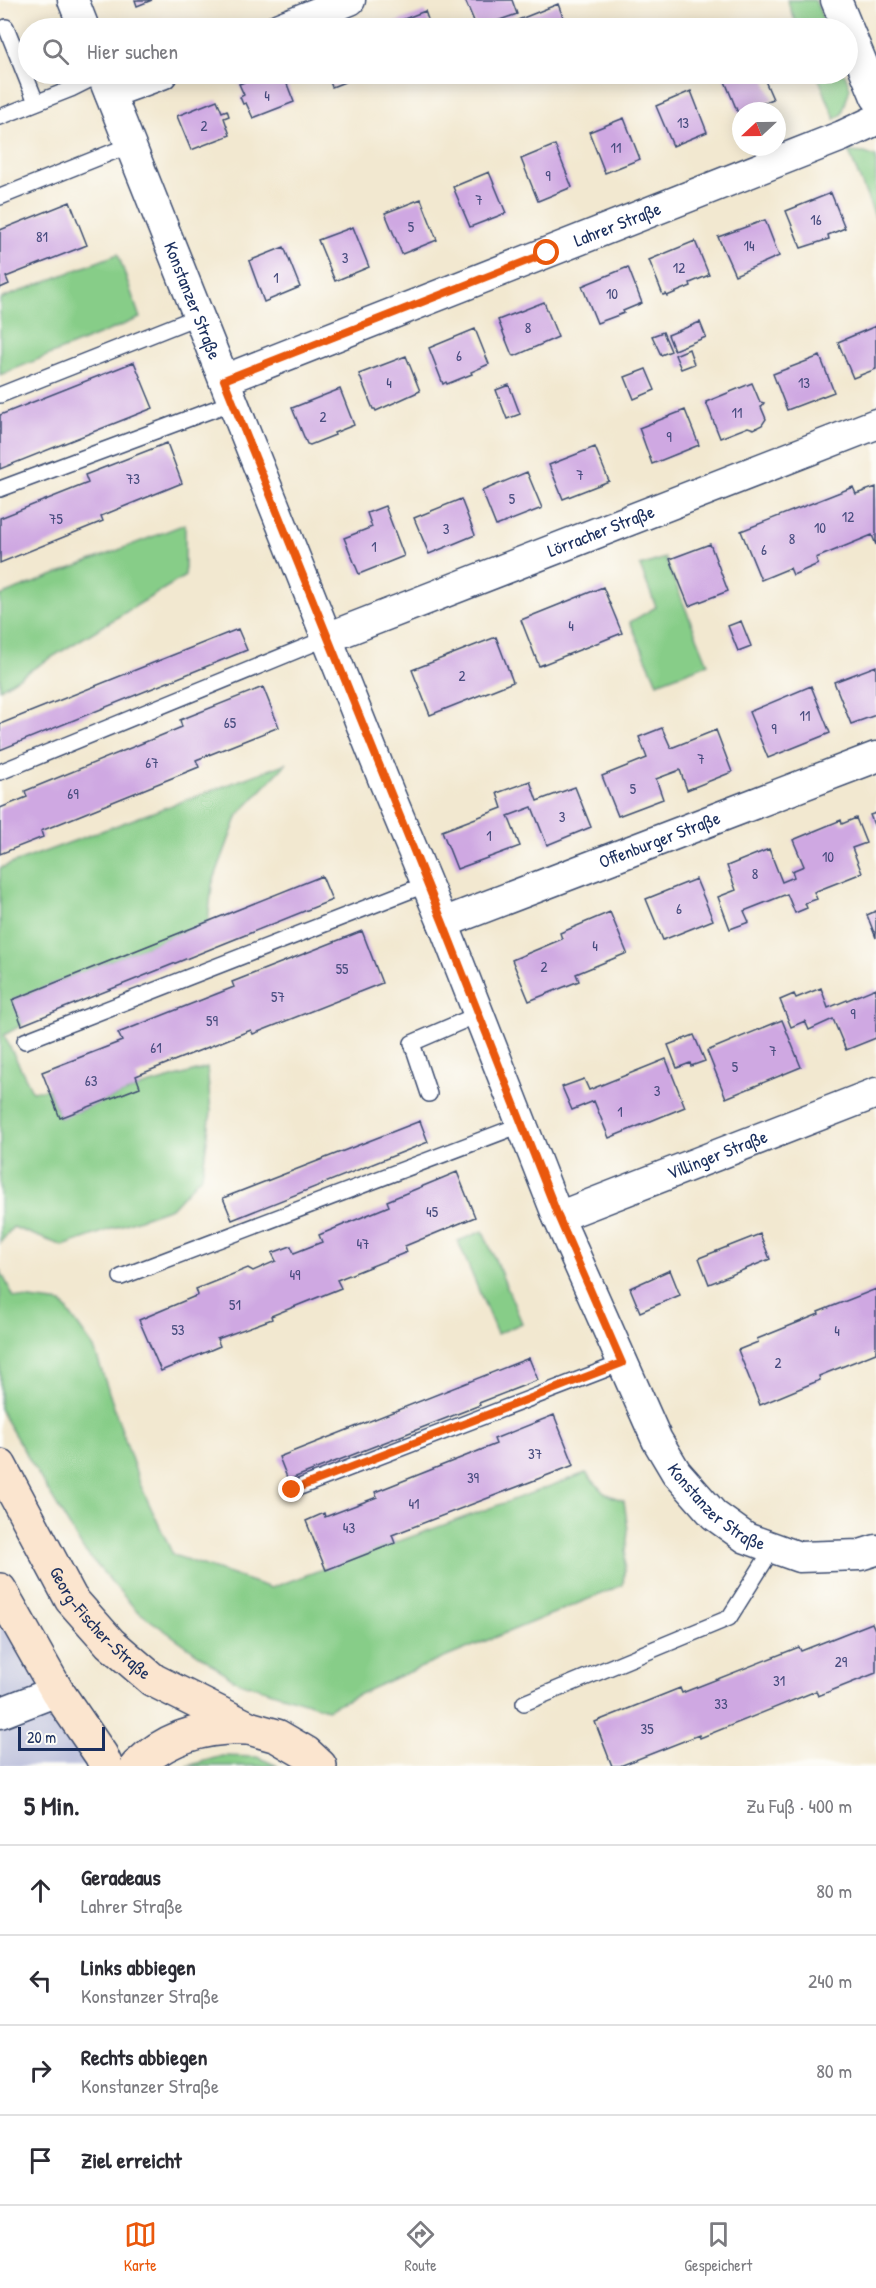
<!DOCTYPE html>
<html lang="de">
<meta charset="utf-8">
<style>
body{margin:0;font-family:"Patrick Hand",sans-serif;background:#f7f7f7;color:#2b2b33}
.compass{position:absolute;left:732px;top:102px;width:54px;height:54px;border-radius:50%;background:#fff;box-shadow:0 3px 15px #0003;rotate:248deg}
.scale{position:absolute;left:18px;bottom:15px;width:87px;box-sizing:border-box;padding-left:6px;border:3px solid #1b2f5e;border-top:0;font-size:16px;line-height:21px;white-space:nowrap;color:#1b2f5e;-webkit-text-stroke:4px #fdfcf7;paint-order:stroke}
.stop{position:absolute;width:18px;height:18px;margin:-14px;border:4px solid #ea580c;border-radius:50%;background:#fff}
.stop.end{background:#ea580c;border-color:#fff;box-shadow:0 2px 6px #0008}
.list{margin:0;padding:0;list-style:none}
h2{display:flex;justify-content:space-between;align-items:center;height:78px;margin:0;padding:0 24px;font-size:26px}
h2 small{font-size:20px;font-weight:400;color:#7c7c81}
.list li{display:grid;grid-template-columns:39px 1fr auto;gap:18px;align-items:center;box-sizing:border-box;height:90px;padding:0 24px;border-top:2px solid #e1e1e2}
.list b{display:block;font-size:22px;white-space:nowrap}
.list p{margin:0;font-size:20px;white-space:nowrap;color:#7c7c81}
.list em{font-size:20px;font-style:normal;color:#7c7c81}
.icon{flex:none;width:33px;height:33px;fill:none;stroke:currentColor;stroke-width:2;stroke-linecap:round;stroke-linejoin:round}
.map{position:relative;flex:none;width:876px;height:1766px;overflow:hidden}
.search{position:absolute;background:#fff;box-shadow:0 3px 15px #0003;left:18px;right:18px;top:18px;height:66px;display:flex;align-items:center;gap:15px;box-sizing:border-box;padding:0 21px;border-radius:33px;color:#7c7c81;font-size:22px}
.sheet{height:438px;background:#fff}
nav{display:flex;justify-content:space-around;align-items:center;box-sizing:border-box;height:84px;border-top:2px solid #e1e1e2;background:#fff;font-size:16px;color:#7c7c81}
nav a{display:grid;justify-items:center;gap:3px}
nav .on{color:#ea580c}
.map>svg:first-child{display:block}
</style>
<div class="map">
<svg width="876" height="1766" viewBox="0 0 876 1766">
<rect width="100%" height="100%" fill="#fdfcf7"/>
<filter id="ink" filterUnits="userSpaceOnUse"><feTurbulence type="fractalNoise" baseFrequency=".0167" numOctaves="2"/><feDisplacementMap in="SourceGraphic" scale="12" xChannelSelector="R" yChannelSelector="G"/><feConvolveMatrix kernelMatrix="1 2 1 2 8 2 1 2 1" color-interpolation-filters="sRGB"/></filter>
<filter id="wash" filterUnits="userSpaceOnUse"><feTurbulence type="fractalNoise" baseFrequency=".008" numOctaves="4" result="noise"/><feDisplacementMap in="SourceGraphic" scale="24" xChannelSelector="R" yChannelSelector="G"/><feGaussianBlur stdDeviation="1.35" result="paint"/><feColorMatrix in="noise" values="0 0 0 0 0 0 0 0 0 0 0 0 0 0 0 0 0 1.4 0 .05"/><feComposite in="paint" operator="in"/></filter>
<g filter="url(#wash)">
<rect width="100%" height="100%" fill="#f2e8d0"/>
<path fill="#bfc2dd" d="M 0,1590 L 106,1766 L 0,1766 Z"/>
<path fill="#87cd88" stroke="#517e73" stroke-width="1.5" d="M 787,0 L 815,0 L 827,28 L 798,28 Z
M 817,74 L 845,74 L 850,88 L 842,114 L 835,119 Z
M 849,152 L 865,153 L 876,157 L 876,219 Z
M 118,254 L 140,318 L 0,375 L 0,299 Z
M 185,524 L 185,576 L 0,689 L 0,596 Z
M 665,558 L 708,664 L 657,683 L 630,622 L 656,607 L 640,566 Z
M 287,763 L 238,815 L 212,885 L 208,922 L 13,1000 L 22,1025 L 4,1035 L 32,1091 L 48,1089 L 60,1118 L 140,1087 L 207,1068 L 211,1112 L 202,1175 L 171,1208 L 63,1246 L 13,1227 L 0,1243 L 0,868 Z
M 483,1231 L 522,1323 L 497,1334 L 458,1241 Z
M 0,1270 L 14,1297 L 62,1303 L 94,1348 L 140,1484 L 173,1555 L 271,1588 L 586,1473 L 604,1493 L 624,1501 L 628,1530 L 623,1585 L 395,1678 L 327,1709 L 236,1681 L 136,1610 L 83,1549 L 5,1419 L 0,1408 Z
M 222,1756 L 257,1757 L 278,1766 L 187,1766 Z"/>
<g id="blocks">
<path fill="#cfa8e2" d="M 135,0 L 152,0 L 137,6 Z
M 465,0 L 512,0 L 517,14 L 477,28 Z
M 558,4 L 566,25 L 558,28 L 521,28 L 518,20 Z
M 425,11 L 431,28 L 381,28 Z
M 265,74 L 283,74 L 294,102 L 253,118 L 246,103 L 243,104 L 240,97 L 244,95 L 239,84 Z
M 327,74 L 365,74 L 332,87 Z
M 722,74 L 762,74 L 773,99 L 738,113 Z
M 691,91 L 707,132 L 673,146 L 656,106 Z
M 217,100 L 222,112 L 227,110 L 229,116 L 224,118 L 230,135 L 191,150 L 177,116 Z
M 624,118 L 640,159 L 605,173 L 589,132 Z
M 555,145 L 572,187 L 538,201 L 521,159 Z
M 489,172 L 506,213 L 470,227 L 453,187 Z
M 831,193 L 845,228 L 828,235 L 829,239 L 801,248 L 786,211 Z
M 421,199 L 437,240 L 402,254 L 385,213 Z
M 70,202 L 87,245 L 6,277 L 9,284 L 0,288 L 0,230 Z
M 765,220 L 779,256 L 735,275 L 718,237 Z
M 353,227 L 369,267 L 335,281 L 318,240 Z
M 695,241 L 709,275 L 690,283 L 691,286 L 667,296 L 666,294 L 663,295 L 649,260 Z
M 284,247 L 300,287 L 264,302 L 249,261 Z
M 628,267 L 642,303 L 623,311 L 624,313 L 597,323 L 582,286 Z
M 544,302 L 558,337 L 515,356 L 512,355 L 498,320 Z
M 700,322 L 706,337 L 674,350 L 668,335 Z
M 876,326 L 876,369 L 853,378 L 838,342 Z
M 475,329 L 489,364 L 471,372 L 472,374 L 447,384 L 446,382 L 443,384 L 429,348 Z
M 663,332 L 671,351 L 661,355 L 652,336 Z
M 689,349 L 694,364 L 681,369 L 675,355 Z
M 406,356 L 420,391 L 376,411 L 375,409 L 373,409 L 359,374 Z
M 820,356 L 834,392 L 787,410 L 773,374 Z
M 134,362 L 153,408 L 0,469 L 0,415 Z
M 646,369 L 655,390 L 634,399 L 625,377 Z
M 752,383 L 760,402 L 764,403 L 761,407 L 766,419 L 762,425 L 754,429 L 748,427 L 720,438 L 706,402 Z
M 509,385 L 520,414 L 507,419 L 496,390 Z
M 340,389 L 354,425 L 334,433 L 335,435 L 310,445 L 307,444 L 292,408 Z
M 685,410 L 699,445 L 652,464 L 639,428 Z
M 167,443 L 182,483 L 101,516 L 103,521 L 0,563 L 0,518 L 88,483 L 85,475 Z
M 595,447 L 609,481 L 563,499 L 549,465 Z
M 527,472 L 542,508 L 496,526 L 482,491 Z
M 853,487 L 856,494 L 876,487 L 876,545 L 872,535 L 816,558 L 818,564 L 793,575 L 790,568 L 761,580 L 741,531 Z
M 461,499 L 475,535 L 429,554 L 414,518 Z
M 385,506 L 404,556 L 359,574 L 344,538 L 372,527 L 367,513 Z
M 710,544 L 728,591 L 689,606 L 670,559 Z
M 603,587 L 622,633 L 539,666 L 521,620 Z
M 741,621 L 751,646 L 738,651 L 728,626 Z
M 238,629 L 247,650 L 0,750 L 0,724 Z
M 496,637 L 513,682 L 430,715 L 412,670 Z
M 876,666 L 876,715 L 851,724 L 834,682 Z
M 811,686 L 830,733 L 768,758 L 749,712 Z
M 263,687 L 279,727 L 196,760 L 199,767 L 41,831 L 43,837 L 0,854 L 0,808 L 27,797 L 25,791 L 182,727 L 180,720 Z
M 662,728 L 671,748 L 716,730 L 732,772 L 687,790 L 680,770 L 656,779 L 663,799 L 618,816 L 602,776 L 647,758 L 639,737 Z
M 530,781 L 537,801 L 575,787 L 591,827 L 547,845 L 532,807 L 508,816 L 520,846 L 457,869 L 442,831 L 502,808 L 497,793 Z
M 876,813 L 876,830 L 870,815 Z
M 856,818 L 866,843 L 852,848 L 862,873 L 814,892 L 817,899 L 805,903 L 807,908 L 795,913 L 787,894 L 744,911 L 749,922 L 730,929 L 718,897 L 736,890 L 727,866 L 769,849 L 782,882 L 794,877 L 792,871 L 804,866 L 793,840 L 841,820 L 842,824 Z
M 322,876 L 332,900 L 22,1025 L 12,1000 Z
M 696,879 L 713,920 L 663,940 L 646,899 Z
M 876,911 L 876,938 L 867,915 Z
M 610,912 L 627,953 L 576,974 L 579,981 L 529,1001 L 512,960 L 562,939 L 560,933 Z
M 362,931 L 382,983 L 253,1034 L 251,1030 L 136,1076 L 140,1087 L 60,1118 L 42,1072 L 122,1041 L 118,1033 L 234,987 L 232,982 Z
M 821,988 L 828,1008 L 876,988 L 876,1038 L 846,1050 L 833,1019 L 809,1030 L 805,1021 L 791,1027 L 780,1000 L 794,994 L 796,998 Z
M 782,1020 L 801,1067 L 726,1098 L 707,1051 Z
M 694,1035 L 705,1061 L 691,1066 L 690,1063 L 677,1068 L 668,1045 Z
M 666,1059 L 685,1107 L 609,1138 L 594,1101 L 572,1110 L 562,1087 L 584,1079 L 589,1090 Z
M 420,1121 L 428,1142 L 232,1220 L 223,1198 Z
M 457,1172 L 475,1217 L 405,1246 L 407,1252 L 337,1280 L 341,1288 L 271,1316 L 272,1319 L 217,1339 L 220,1346 L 161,1371 L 139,1320 L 198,1295 L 196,1289 L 248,1268 L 253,1271 L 276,1261 L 272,1253 L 291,1246 L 294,1253 L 322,1242 L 319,1235 L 389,1206 L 387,1201 Z
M 760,1234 L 770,1259 L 709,1284 L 699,1258 Z
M 670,1270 L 680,1295 L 640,1312 L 630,1288 Z
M 876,1289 L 876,1353 L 819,1376 L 820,1380 L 760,1405 L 738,1350 L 758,1342 L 757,1339 L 819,1314 L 818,1312 Z
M 529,1358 L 538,1380 L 479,1403 L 480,1405 L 288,1480 L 279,1457 Z
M 554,1415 L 574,1465 L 392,1535 L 395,1543 L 326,1570 L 306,1521 L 324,1513 L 325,1517 L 377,1497 L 375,1492 L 496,1444 L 494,1439 Z
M 872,1623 L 876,1632 L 876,1673 L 818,1696 L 816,1691 L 700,1738 L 699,1735 L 620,1766 L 612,1766 L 595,1722 L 680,1688 L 682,1693 L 799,1647 L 801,1651 Z"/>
</g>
</g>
<g filter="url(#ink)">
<use href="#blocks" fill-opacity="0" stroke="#3b4b6f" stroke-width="1.5"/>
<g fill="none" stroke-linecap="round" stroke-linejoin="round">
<defs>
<path id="lane" d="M 6,27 L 36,102
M 0,117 L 71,89 L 101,74
M 0,197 L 130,145
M 0,395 L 199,316
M 0,489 L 233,402
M 0,772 L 327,638
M 25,1041 L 427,884
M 429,1094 L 412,1043 L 479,1014
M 121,1277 L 523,1124
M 292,1490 L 622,1363
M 524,1703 L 729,1618 L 773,1548"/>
<g id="street">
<path d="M 73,0 L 84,28"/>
<path d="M 836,0 L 876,97"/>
<path d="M 279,28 L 350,0"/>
<path id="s1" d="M 102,74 L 384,781 L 443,923 L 558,1217 L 657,1440 L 676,1472 L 714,1515 L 746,1538 L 799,1557 L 860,1555 L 876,1550"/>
<path d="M 110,93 L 162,74"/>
<path id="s2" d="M 224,380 L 842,136 L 876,120"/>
<path id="s3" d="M 327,638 L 876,424"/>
<path id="s4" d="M 443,923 L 876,757"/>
<path id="s5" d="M 558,1217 L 876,1093"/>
<path d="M 0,1713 L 57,1691"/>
</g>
<g id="secondary">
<path id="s6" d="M 0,1466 L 71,1599 L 110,1643 L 153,1680 L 249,1728 L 277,1736 L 306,1753 L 320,1766"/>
<path d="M 0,1590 L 57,1691 L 101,1755 L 106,1766"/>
<path d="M 137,1766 C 168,1736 205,1726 247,1728"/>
</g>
</defs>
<use href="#lane" stroke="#3b4b6f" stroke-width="18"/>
<use href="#street" stroke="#3b4b6f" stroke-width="33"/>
<use href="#secondary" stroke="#3b4b6f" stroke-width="36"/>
<use href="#lane" stroke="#fff" stroke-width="15"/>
<use href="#street" stroke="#fff" stroke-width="30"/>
<use href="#secondary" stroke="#fbe5cf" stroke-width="33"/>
</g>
</g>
<g fill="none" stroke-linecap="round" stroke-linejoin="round" filter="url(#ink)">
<path stroke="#ea580c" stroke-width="8" d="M 292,1490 L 622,1363 L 558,1216 L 443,923 L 224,380 L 547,253"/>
</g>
<g text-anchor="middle" stroke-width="4.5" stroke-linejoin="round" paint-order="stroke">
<g font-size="15" fill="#484d7f">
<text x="267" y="101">4</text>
<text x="683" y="128">13</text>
<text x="204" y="131">2</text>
<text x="616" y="153">11</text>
<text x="548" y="181">9</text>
<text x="479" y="205">7</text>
<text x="816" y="225">16</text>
<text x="411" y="232">5</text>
<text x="42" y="242">81</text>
<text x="749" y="251">14</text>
<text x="345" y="263">3</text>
<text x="679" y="273">12</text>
<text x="276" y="283">1</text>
<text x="612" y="299">10</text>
<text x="528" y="333">8</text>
<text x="459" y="361">6</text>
<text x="389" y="388">4</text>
<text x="804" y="388">13</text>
<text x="737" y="418">11</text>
<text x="323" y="422">2</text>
<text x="669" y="442">9</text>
<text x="580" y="480">7</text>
<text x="133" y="484">73</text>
<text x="512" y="504">5</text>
<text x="848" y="522">12</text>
<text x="56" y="524">75</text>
<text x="820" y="533">10</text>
<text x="446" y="534">3</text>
<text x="792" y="544">8</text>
<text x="374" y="552">1</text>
<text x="764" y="555">6</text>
<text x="571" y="631">4</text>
<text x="462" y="681">2</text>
<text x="805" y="721">11</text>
<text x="230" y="728">65</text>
<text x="774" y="734">9</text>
<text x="701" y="764">7</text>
<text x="152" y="768">67</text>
<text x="633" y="794">5</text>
<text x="73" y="799">69</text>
<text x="562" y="822">3</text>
<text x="489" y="841">1</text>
<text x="828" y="862">10</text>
<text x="755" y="879">8</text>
<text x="679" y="914">6</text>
<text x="595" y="951">4</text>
<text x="544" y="972">2</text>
<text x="342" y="974">55</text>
<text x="278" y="1002">57</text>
<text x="853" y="1019">9</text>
<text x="212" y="1026">59</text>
<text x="156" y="1053">61</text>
<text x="773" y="1056">7</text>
<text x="735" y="1072">5</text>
<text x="91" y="1086">63</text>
<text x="657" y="1096">3</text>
<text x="620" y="1117">1</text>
<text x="432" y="1217">45</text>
<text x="363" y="1249">47</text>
<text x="295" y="1280">49</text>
<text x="235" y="1310">51</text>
<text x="178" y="1335">53</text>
<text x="837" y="1336">4</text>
<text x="778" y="1368">2</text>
<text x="535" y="1459">37</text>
<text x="473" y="1483">39</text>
<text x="414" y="1509">41</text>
<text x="349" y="1533">43</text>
<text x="841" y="1667">29</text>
<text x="779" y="1686">31</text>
<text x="721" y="1709">33</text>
<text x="647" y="1734">35</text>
</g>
<g font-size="18" fill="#1b2f5e" stroke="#fdfcf7">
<text dy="6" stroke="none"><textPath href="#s2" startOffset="423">Lahrer Straße</textPath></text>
<text dy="6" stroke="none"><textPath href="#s1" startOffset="244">Konstanzer Straße</textPath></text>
<text dy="6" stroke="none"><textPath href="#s3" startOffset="294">Lörracher Straße</textPath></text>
<text dy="6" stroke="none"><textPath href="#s4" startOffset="232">Offenburger Straße</textPath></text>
<text dy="6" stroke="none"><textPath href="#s5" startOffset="171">Villinger Straße</textPath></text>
<text dy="6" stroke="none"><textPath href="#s1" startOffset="1566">Konstanzer Straße</textPath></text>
<text dy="6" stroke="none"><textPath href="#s6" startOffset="188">Georg-Fischer-Straße</textPath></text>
</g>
</g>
</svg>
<svg class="compass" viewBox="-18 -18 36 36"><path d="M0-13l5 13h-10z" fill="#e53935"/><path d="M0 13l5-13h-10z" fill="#7c7c81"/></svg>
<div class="scale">20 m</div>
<div class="stop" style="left:547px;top:253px"></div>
<div class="stop end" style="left:292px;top:1490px"></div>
<div class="search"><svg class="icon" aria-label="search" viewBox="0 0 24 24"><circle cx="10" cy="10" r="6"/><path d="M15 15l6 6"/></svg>Hier suchen</div>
</div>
<section class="sheet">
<h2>5 Min.<small>Zu Fuß · 400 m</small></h2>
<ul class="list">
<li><svg class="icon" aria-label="ahead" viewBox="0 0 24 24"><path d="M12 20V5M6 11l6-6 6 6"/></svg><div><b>Geradeaus</b><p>Lahrer Straße</p></div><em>80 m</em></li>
<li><svg class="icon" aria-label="left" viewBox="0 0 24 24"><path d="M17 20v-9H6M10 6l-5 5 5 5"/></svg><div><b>Links abbiegen</b><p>Konstanzer Straße</p></div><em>240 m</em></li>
<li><svg class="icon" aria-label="right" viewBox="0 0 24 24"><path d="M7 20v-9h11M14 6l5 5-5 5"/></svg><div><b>Rechts abbiegen</b><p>Konstanzer Straße</p></div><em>80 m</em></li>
<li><svg class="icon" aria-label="arrive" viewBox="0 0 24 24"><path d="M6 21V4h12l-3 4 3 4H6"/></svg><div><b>Ziel erreicht</b></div></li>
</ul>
</section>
<nav>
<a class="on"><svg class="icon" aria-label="map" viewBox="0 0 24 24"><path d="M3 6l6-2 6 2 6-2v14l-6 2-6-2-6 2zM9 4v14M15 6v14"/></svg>Karte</a>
<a><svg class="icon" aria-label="directions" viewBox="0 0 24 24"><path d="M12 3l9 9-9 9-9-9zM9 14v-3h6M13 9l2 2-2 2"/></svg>Route</a>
<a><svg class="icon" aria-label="saved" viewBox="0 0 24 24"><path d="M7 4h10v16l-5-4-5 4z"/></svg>Gespeichert</a>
</nav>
